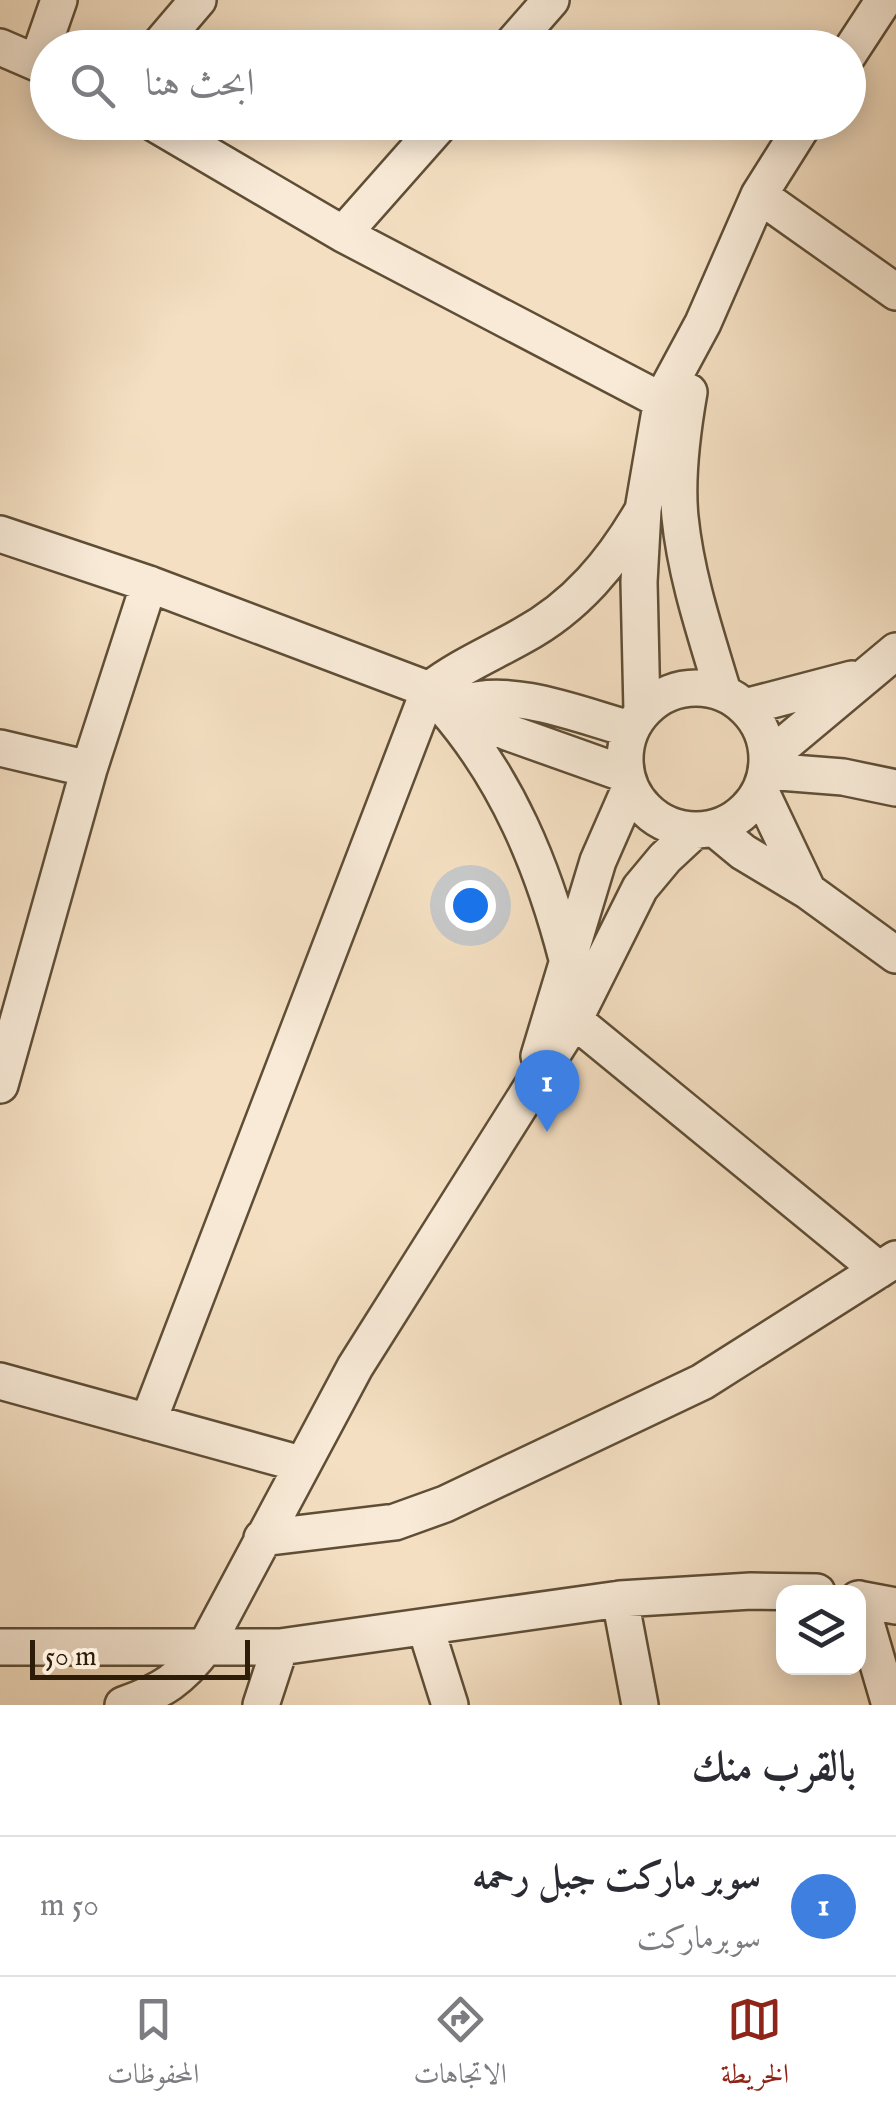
<!DOCTYPE html>
<html lang="ar">
<meta charset="utf-8">
<style>
body{margin:0;font-family:"IM FELL English",Amiri,serif;background:#f2f2f3;color:#2b2b33;direction:rtl}
.controls{position:absolute;right:30px;bottom:30px;display:grid;overflow:hidden;border-radius:20px;box-shadow:0 5px 25px #0003}
.controls button{width:90px;height:90px;display:grid;place-items:center;padding:0;border:0;border-bottom:2px solid #e1e1e2;background:#fff;color:#2b2b33;font:50px sans-serif}
.scale{position:absolute;left:30px;bottom:25px;width:220px;box-sizing:border-box;padding-left:10px;border:5px solid #2d1d08;border-top:0;font-size:28px;line-height:35px;white-space:nowrap;color:#2d1d08;-webkit-text-stroke:8px #f8ead7;paint-order:stroke}
.you{position:absolute;left:470px;top:905px;width:35px;height:35px;margin:-25px;border:8px solid #fff;border-radius:50%;background:#1a73e8;box-shadow:0 0 0 15px #1a73e833}
.badge{display:grid;place-items:center;width:65px;height:65px;border-radius:50%;background:#8f2418;color:#fff;font-size:32px;font-weight:700}
.pin{position:absolute;translate:-50% -82px;filter:drop-shadow(0 2px 5px #0008)}
.pin::after{content:'';position:absolute;top:52px;width:35px;height:30px;background:inherit;clip-path:polygon(0 0,100% 0,50% 100%)}
.list{margin:0;padding:0;list-style:none}
h2{display:flex;justify-content:space-between;align-items:center;height:130px;margin:0;padding:0 40px;font-size:42px}
h2 small{font-size:32px;font-weight:400;color:#7c7c81}
.list li{display:grid;grid-template-columns:65px 1fr auto;gap:30px;align-items:center;box-sizing:border-box;height:140px;padding:0 40px;border-top:2px solid #e1e1e2}
.list b{display:block;font-size:38px;white-space:nowrap}
.list p{margin:0;font-size:32px;white-space:nowrap;color:#7c7c81}
.list em{font-size:32px;font-style:normal;color:#7c7c81}
.icon{flex:none;width:55px;height:55px;fill:none;stroke:currentColor;stroke-width:2;stroke-linecap:round;stroke-linejoin:round}
.map{position:relative;flex:none;width:896px;height:1705px;overflow:hidden;direction:ltr}
.search{position:absolute;background:#fff;box-shadow:0 5px 25px #0003;left:30px;right:30px;top:30px;height:110px;display:flex;align-items:center;gap:25px;box-sizing:border-box;padding:0 35px;border-radius:55px;color:#7c7c81;font-size:38px}
.sheet{height:270px;background:#fff}
nav{display:flex;justify-content:space-around;align-items:center;box-sizing:border-box;height:140px;border-top:2px solid #e1e1e2;background:#fff;font-size:28px;color:#7c7c81}
nav a{display:grid;justify-items:center;gap:5px}
nav .on{color:#8f2418}
.map>svg:first-child{display:block}
</style>
<div class="map">
<svg width="896" height="1705" viewBox="0 0 896 1705">
<rect width="100%" height="100%" fill="#f4dfc2"/>
<filter id="stains"><feTurbulence type="fractalNoise" baseFrequency=".002" numOctaves="4"/><feColorMatrix values="0 0 0 0 .2 0 0 0 0 .09 0 0 0 0 .02 0 0 0 .5 -.17"/></filter>
<radialGradient id="worn" r=".72"><stop offset=".6" stop-color="#630" stop-opacity="0"/><stop offset="1" stop-color="#630" stop-opacity=".3"/></radialGradient>
<g fill="none" stroke-linecap="round" stroke-linejoin="round">
<defs>
<path id="minor" d="M 0,47 L 37,63 L 59,0
M 157,48 L 198,0
M 509,48 L 551,0
M 848,55 L 884,0
M 152,122 L 343,234 L 685,413
M 759,195 L 896,292
M 343,234 L 442,122
M 689,392 C 682,432 676,477 680,517 C 686,577 706,635 723,692
M 0,534 L 149,584 L 464,703 L 491,725 L 507,732 L 625,774
M625 759a71 71 0 1 1 142 0a71 71 0 1 1-142 0Z
M 464,703 C 513,687 582,716 630,729
M 443,706 C 507,779 543,866 567,959
M 745,707 L 852,679
M 642,711 L 639,582 L 643,510 L 662,399 L 703,323 L 759,195 L 805,122
M 0,748 L 89,769
M 768,758 L 896,651
M 767,771 L 843,777 L 896,788
M 760,790 L 808,891
M 714,828 L 743,852 L 808,891 L 896,955
M 574,1020 L 879,1270
M 539,1056 L 598,861 L 630,788
M 0,1085 L 89,769 L 149,584
M 0,1381 L 301,1464
M 148,1422 L 429,690 C 459,667 490,654 522,636 C 576,607 613,562 643,510
M 262,1538 L 395,1522 L 445,1504 L 702,1382 L 896,1259
M 620,1599 L 640,1705
M 858,1599 L 896,1606
M 859,1599 L 890,1705
M 426,1629 L 450,1705
M 0,1647 L 280,1647 L 620,1599 L 751,1591 L 817,1592
M 123,1705 C 163,1691 181,1679 206,1646 L 355,1367 L 574,1020 L 640,888 L 665,858 L 695,830
M 261,1705 L 280,1647"/>
</defs>
<use href="#minor" stroke="#5f4e36" stroke-width="40"/>
<use href="#minor" stroke="#f8ead7" stroke-width="35"/>
</g>
<rect width="100%" height="100%" filter="url(#stains)"/>
<rect width="100%" height="100%" fill="url(#worn)"/>
</svg>
<div class="controls">
<button><svg class="icon" aria-label="layers" viewBox="0 0 24 24"><path d="M12 4l9 5-9 5-9-5zM3 14l9 5 9-5"/></svg></button>
</div>
<div class="scale">50 m</div>
<div class="you"></div>
<div class="pin badge" style="left:547px;top:1132px;background:#3f7fe0">1</div>
<div class="search"><svg class="icon" aria-label="search" viewBox="0 0 24 24"><circle cx="10" cy="10" r="6"/><path d="M15 15l6 6"/></svg>ابحث هنا</div>
</div>
<section class="sheet">
<h2>بالقرب منك<small></small></h2>
<ul class="list">
<li><span class="badge" style="background:#3f7fe0">1</span><div><b>سوبر ماركت جبل رحمه</b><p>سوبرماركت</p></div><em>50 m</em></li>
</ul>
</section>
<nav>
<a class="on"><svg class="icon" aria-label="map" viewBox="0 0 24 24"><path d="M3 6l6-2 6 2 6-2v14l-6 2-6-2-6 2zM9 4v14M15 6v14"/></svg>الخريطة</a>
<a><svg class="icon" aria-label="directions" viewBox="0 0 24 24"><path d="M12 3l9 9-9 9-9-9zM9 14v-3h6M13 9l2 2-2 2"/></svg>الاتجاهات</a>
<a><svg class="icon" aria-label="saved" viewBox="0 0 24 24"><path d="M7 4h10v16l-5-4-5 4z"/></svg>المحفوظات</a>
</nav>
